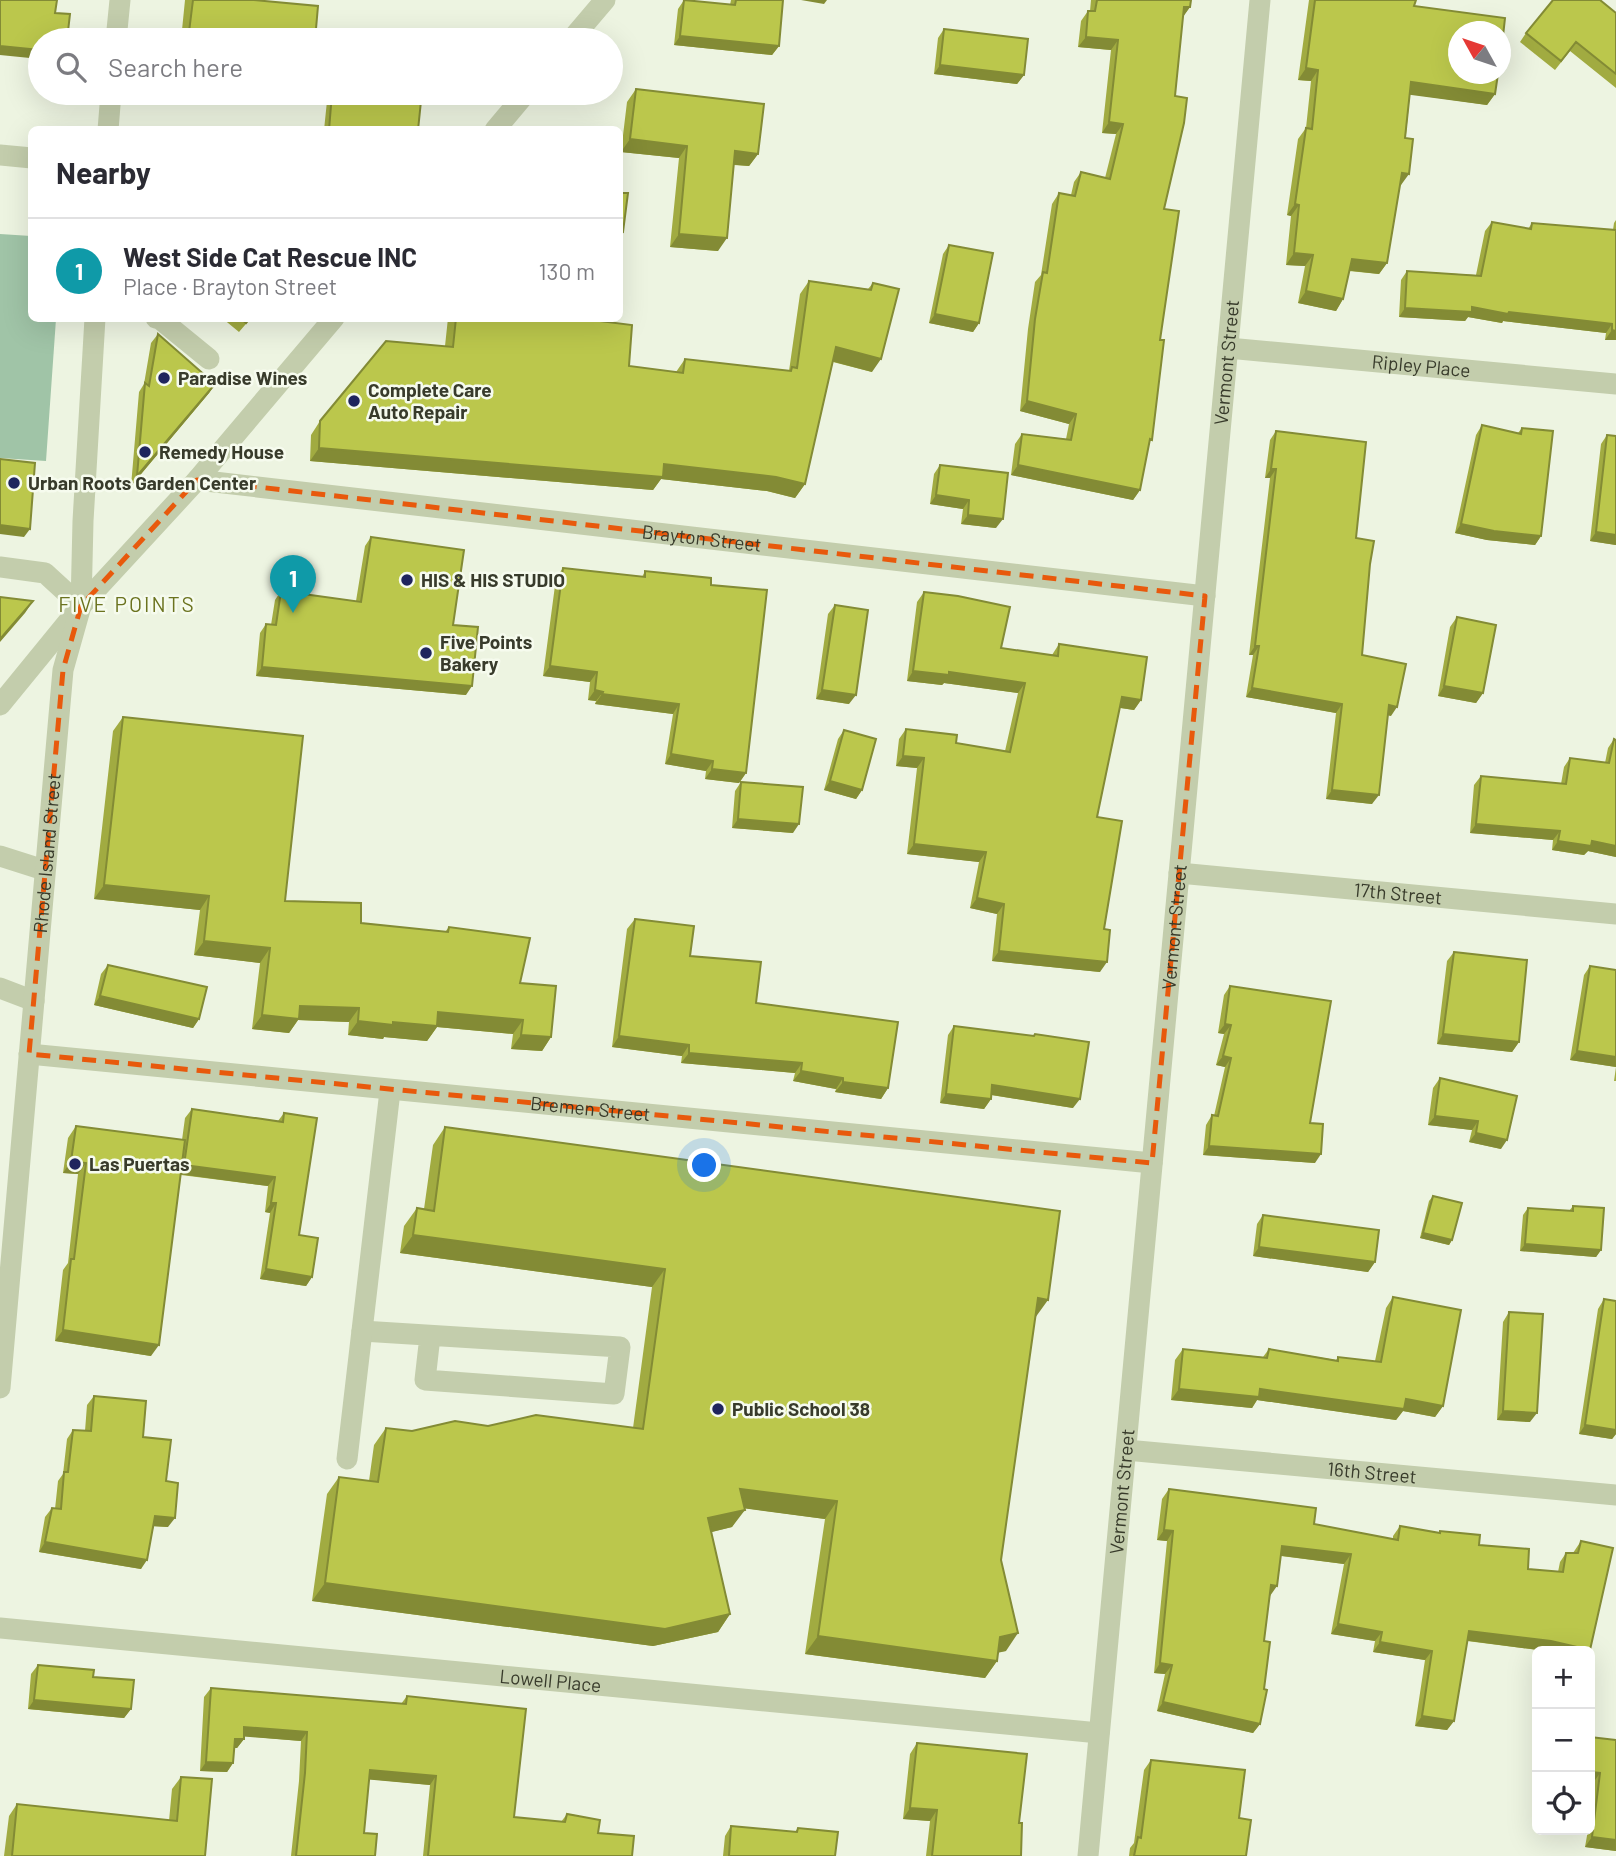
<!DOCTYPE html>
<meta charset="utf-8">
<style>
body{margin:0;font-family:Barlow,sans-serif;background:#f7f7f7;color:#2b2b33}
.controls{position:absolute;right:21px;bottom:21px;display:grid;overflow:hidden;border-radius:10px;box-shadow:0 7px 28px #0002}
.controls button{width:63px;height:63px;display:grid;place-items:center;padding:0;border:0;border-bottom:2px solid #e1e1e2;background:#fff;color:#2b2b33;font:35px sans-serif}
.compass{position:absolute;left:1448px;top:21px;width:63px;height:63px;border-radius:50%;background:#fff;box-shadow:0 7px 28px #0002;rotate:310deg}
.you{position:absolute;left:705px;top:1166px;width:24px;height:24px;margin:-18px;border:5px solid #fff;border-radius:50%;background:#1a73e8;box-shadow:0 0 0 10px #1a73e833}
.badge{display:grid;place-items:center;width:46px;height:46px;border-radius:50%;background:#0f766e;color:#fff;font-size:23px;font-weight:700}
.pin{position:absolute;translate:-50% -58px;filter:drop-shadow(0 2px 4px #0008)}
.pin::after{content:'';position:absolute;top:37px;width:24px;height:21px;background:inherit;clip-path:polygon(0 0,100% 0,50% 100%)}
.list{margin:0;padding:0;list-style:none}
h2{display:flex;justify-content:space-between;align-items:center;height:91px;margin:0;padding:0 28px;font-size:30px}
h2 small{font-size:23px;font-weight:400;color:#7c7c81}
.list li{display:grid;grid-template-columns:46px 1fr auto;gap:21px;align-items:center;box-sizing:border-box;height:105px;padding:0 28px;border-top:2px solid #e1e1e2}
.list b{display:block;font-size:26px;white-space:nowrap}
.list p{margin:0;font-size:23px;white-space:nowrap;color:#7c7c81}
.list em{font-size:23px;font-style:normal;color:#7c7c81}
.icon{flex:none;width:38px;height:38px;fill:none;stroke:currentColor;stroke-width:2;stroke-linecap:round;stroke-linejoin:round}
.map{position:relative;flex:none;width:1616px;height:1856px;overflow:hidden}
.search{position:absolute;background:#fff;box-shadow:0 7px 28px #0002;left:28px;top:28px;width:595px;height:77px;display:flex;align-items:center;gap:18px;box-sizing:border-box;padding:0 24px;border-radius:38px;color:#7c7c81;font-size:26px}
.panel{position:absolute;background:#fff;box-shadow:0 7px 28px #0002;left:28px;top:126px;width:595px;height:196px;border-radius:10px}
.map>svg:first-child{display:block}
</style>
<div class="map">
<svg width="1616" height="1856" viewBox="0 0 1616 1856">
<rect width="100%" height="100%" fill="#edf4e1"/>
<path fill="#a0c4a7" d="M 0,234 L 31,236 L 32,318 L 56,319 L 46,461 L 0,458 Z"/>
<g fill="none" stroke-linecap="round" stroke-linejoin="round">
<g stroke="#c3cdac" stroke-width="21">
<path d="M 116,40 L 120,0"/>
<path d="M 571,40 L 605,0"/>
<path d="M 108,130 L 111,93"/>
<path d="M 495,130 L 526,93"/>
<path d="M 0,155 L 32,158"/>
<path d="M 156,318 L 160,319 L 209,359"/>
<path id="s1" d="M 1228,348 L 1616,384"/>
<path id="s2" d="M 197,480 L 1205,596"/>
<path d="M 0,567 L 45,573 L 81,606"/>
<path d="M 0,705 L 81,606 L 197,480 L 334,318"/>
<path d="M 0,856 L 44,870"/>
<path id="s3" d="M 1179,873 L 1616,914"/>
<path d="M 0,988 L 34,1001"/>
<path id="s4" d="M 29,1054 L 1152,1163"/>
<path d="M 362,1331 L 620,1347 L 614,1394 L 425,1380 L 430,1336"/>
<path id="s5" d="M 0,1388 L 63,670 L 81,606 L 83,521 L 95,318"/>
<path id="s6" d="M 1126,1450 L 1616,1495"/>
<path d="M 347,1459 L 390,1091"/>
<path id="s7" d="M 0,1628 L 1099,1733"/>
<path id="s8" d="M 1088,1856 L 1260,0"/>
</g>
</g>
<path fill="#a1ab41" d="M 185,0 L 254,0 L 315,40 L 181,40 Z
M 684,0 L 730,5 L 731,0 L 783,0 L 779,46 L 772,55 L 674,45 L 678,9 Z
M 1091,0 L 1191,0 L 1190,7 L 1183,16 L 1164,209 L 1160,340 L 1149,444 L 1140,490 L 1133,500 L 1011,475 L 1015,444 L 1022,434 L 1066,439 L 1069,424 L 1020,411 L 1028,329 L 1035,282 L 1041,275 L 1052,204 L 1059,193 L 1071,195 L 1074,182 L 1081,172 L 1105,178 L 1116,134 L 1102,133 L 1111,50 L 1078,47 L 1081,21 L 1088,11 L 1090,11 Z
M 1309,0 L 1416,0 L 1414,6 L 1495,94 L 1487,105 L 1410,94 L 1401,185 L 1400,185 L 1387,263 L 1379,274 L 1349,271 L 1343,299 L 1336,311 L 1298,303 L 1305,266 L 1286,265 L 1291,216 L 1287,215 L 1298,139 L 1306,128 L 1311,81 L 1298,80 Z
M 1616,13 L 1616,88 L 1570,51 L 1555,70 L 1520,42 L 1526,33 Z
M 944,29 L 1024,75 L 1017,84 L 934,74 L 938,38 Z
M 636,89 L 758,154 L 749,166 L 734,165 L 718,251 L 670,247 L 679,158 L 621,152 L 627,102 Z
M 332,93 L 418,130 L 324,130 L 327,101 Z
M 1616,220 L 1616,340 L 1605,340 L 1606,333 L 1503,321 L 1502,323 L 1468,317 L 1465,321 L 1399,317 L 1401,280 L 1407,271 L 1476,275 L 1485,231 L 1492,222 L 1528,229 L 1532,223 L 1613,230 L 1614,223 Z
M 949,245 L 979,323 L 973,332 L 929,323 L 943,254 Z
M 809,281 L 868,289 L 873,283 L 872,372 L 833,362 L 805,484 L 795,498 L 767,491 L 661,479 L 653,490 L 310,461 L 311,435 L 320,421 L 445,346 L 448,318 L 576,318 L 629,366 L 676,372 L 685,359 L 789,371 L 800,294 Z
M 222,318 L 251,318 L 239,332 Z
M 158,334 L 215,384 L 209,393 L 131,486 L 139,392 L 144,384 L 151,343 Z
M 1482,425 L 1518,433 L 1522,428 L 1541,536 L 1535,545 L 1487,540 L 1455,533 L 1476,435 Z
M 1276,431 L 1356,538 L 1370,564 L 1362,655 L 1391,716 L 1388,715 L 1372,804 L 1326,799 L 1336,713 L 1246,697 L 1253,655 L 1249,655 L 1270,478 L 1265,478 L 1270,440 Z
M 1607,435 L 1616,545 L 1590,541 L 1601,444 Z
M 940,465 L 996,528 L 961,524 L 963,509 L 930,504 L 934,474 Z
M 371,537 L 453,625 L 466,695 L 256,676 L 260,633 L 266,624 L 271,625 L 275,600 L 281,591 L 356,601 L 365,546 Z
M 563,568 L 642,577 L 645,571 L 711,585 L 746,773 L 739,783 L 705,779 L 706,771 L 665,764 L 673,714 L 595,704 L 596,701 L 588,700 L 590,682 L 543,676 L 556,578 Z
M 924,592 L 1001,648 L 1052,655 L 1059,644 L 1141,700 L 1134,710 L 1120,708 L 1097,817 L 1104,929 L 1100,972 L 992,961 L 997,914 L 970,908 L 979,862 L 907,854 L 917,768 L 896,766 L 899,739 L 906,729 L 956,743 L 1005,751 L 1018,693 L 944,683 L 942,685 L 907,681 L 917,602 Z
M 835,605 L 849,704 L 816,699 L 828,614 Z
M 1457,617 L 1483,693 L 1476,703 L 1438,696 L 1450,627 Z
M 123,717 L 285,901 L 361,923 L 445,932 L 449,927 L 520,983 L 551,1037 L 542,1051 L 511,1049 L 513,1034 L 437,1027 L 427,1041 L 384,1037 L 383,1039 L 348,1035 L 349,1022 L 298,1020 L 289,1033 L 252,1029 L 260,963 L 194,955 L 200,910 L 94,899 L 113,731 Z
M 844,730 L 862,790 L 856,799 L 824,790 L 838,739 Z
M 1614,739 L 1616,740 L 1616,857 L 1588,851 L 1584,855 L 1552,850 L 1553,840 L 1470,833 L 1474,785 L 1481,776 L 1561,784 L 1564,767 L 1570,758 L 1605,763 L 1608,748 Z
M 741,782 L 793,833 L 732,828 L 735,791 Z
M 635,919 L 690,956 L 756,1003 L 888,1088 L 881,1099 L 835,1092 L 836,1089 L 793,1081 L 795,1073 L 681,1063 L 682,1056 L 612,1047 L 627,929 Z
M 1454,952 L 1519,1042 L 1512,1052 L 1437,1044 L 1447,961 Z
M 108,965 L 199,1019 L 193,1028 L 94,1005 L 101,974 Z
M 1590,966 L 1616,970 L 1616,1081 L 1614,1081 L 1616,1067 L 1570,1060 L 1584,975 Z
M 1230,986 L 1310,1123 L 1315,1163 L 1203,1155 L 1206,1125 L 1212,1115 L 1214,1116 L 1225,1067 L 1216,1065 L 1224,1034 L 1218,1033 L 1224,995 Z
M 954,1026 L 1033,1036 L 1035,1034 L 1073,1108 L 991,1095 L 991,1099 L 984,1109 L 940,1103 L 948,1035 Z
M 1440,1078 L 1501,1149 L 1469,1142 L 1472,1130 L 1428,1125 L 1433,1088 Z
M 192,1109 L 278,1121 L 284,1113 L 299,1235 L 312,1277 L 306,1286 L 260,1279 L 270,1213 L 265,1212 L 268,1186 L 181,1175 L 151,1356 L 55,1341 L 63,1270 L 68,1263 L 78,1174 L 63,1173 L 68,1138 L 76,1126 L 182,1140 L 185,1118 Z
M 445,1127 L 1035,1318 L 1001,1560 L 1006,1651 L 998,1652 L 997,1661 L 985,1678 L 805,1654 L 825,1519 L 744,1508 L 732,1527 L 711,1532 L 730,1614 L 718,1632 L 653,1646 L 312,1601 L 327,1494 L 339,1477 L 369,1481 L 374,1445 L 386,1428 L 412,1431 L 488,1426 L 633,1428 L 652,1287 L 400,1253 L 404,1226 L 417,1208 L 424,1209 L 433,1145 Z
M 1433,1196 L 1452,1240 L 1449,1245 L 1420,1238 L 1429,1201 Z
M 1573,1206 L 1601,1250 L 1596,1257 L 1520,1251 L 1523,1215 L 1528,1208 L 1569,1211 Z
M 1263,1215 L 1375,1262 L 1368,1272 L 1253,1256 L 1257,1224 Z
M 1393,1297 L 1443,1406 L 1435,1417 L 1403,1411 L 1396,1420 L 1257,1400 L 1252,1408 L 1171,1400 L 1175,1360 L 1183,1349 L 1263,1357 L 1269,1349 L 1336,1360 L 1338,1357 L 1375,1361 L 1386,1308 Z
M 1604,1299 L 1616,1301 L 1616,1434 L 1612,1439 L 1579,1434 L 1598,1309 Z
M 1509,1312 L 1530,1422 L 1497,1420 L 1503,1322 Z
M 94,1396 L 143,1437 L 166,1481 L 168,1527 L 154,1526 L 141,1569 L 39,1552 L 45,1517 L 52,1508 L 55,1509 L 58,1481 L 63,1474 L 67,1439 L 73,1430 L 85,1431 L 87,1405 Z
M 1169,1489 L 1314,1524 L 1393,1539 L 1393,1536 L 1400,1526 L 1439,1533 L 1440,1531 L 1479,1545 L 1528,1569 L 1558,1572 L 1560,1562 L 1566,1553 L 1573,1553 L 1581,1541 L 1590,1650 L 1589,1651 L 1546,1651 L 1467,1641 L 1454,1721 L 1447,1730 L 1415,1726 L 1425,1660 L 1373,1652 L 1375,1641 L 1331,1634 L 1344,1564 L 1281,1556 L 1270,1595 L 1264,1641 L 1260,1724 L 1253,1733 L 1157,1711 L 1165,1674 L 1154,1673 L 1167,1541 L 1157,1540 L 1162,1499 Z
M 38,1665 L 93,1677 L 131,1709 L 124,1718 L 28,1709 L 31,1674 Z
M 211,1688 L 401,1704 L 407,1696 L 514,1817 L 561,1822 L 567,1814 L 598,1833 L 632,1856 L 423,1856 L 430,1785 L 369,1779 L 364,1833 L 375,1856 L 291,1856 L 299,1781 L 301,1741 L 244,1736 L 244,1739 L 237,1748 L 234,1748 L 233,1763 L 227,1772 L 200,1771 L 204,1697 Z
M 1590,1737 L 1616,1740 L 1616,1851 L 1585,1847 L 1588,1830 L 1590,1830 L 1590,1812 L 1593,1783 L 1590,1783 Z
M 917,1743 L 1019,1823 L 1021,1856 L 926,1856 L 930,1821 L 903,1819 L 910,1754 Z
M 1151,1760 L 1239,1818 L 1246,1856 L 1129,1856 L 1130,1848 L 1134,1843 L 1144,1770 Z
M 181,1777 L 205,1856 L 4,1856 L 9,1816 L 17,1804 L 169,1821 L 172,1789 Z
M 731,1826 L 795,1832 L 798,1828 L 835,1856 L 723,1856 L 725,1836 Z"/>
<path fill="#838b35" d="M 801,0 L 827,0 L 824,4 Z
M 1184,7 L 1190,7 L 1183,17 Z
M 680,36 L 779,46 L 772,55 L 674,45 Z
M 1086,37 L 1118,40 L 1111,50 L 1078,47 Z
M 0,46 L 40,50 L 40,59 L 0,55 Z
M 940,65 L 1024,75 L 1017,84 L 934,74 Z
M 1306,68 L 1318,70 L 1311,81 L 1298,80 Z
M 1411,82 L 1495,94 L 1487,105 L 1404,94 Z
M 1109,122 L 1123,124 L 1116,134 L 1102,133 Z
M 630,139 L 687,146 L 679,158 L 621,152 Z
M 735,151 L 758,154 L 749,166 L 726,164 Z
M 1402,173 L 1409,174 L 1401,185 L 1394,184 Z
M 1295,204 L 1299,205 L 1291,216 L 1287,215 Z
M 679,234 L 727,238 L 718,251 L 670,247 Z
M 1294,253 L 1313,255 L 1305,266 L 1286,265 Z
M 1352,259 L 1387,263 L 1379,274 L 1344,270 Z
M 1306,291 L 1343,299 L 1336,311 L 1298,303 Z
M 1472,307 L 1509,312 L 1612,324 L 1606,333 L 1503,321 L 1502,323 L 1468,317 L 1465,321 L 1399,317 L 1405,308 Z
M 935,314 L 979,323 L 973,332 L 929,323 Z
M 1612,330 L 1616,331 L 1616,340 L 1605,340 Z
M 836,347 L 881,359 L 872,372 L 827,360 Z
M 215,384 L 209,393 L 131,486 L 137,476 Z
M 1027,401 L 1076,414 L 1069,424 L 1020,411 Z
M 319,448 L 664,464 L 776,477 L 805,484 L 795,498 L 767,491 L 661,479 L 653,490 L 310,461 Z
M 1018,465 L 1140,490 L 1133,500 L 1011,475 Z
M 1271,469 L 1276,469 L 1270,478 L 1265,478 Z
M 936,495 L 969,500 L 963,509 L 930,504 Z
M 968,515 L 1003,519 L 996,528 L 961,524 Z
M 1461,524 L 1541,536 L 1535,545 L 1487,540 L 1455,533 Z
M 0,525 L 30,529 L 24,537 L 0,534 Z
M 1596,532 L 1616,535 L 1616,545 L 1590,541 Z
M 33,601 L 25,613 L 0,642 L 0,639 Z
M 1255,646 L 1259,646 L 1253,655 L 1249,655 Z
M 550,666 L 597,672 L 590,682 L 543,676 Z
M 262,667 L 472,686 L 466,695 L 256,676 Z
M 913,671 L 949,672 L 1025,683 L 1018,693 L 944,683 L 942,685 L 907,681 Z
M 1444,686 L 1483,693 L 1476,703 L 1438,696 Z
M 1252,688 L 1342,704 L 1336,713 L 1246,697 Z
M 595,690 L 603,692 L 596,701 L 588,700 Z
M 822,690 L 856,695 L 849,704 L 816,699 Z
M 602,694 L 679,704 L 673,714 L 595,704 Z
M 1122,697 L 1141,700 L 1134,710 L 1115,707 Z
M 1389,705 L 1397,707 L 1391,716 L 1383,714 Z
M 671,754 L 713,761 L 706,771 L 665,764 Z
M 903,756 L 924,758 L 917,768 L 896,766 Z
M 712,769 L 746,773 L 739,783 L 705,779 Z
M 830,781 L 862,790 L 856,799 L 824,790 Z
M 1332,790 L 1379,795 L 1372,804 L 1326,799 Z
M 738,819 L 799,824 L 793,833 L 732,828 Z
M 1476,824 L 1560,831 L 1553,840 L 1470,833 Z
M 1558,841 L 1592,841 L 1616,846 L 1616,857 L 1588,851 L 1584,855 L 1552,850 Z
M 914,844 L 986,852 L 979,862 L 907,854 Z
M 104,885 L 209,896 L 200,910 L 94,899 Z
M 977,898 L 1004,904 L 997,914 L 970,908 Z
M 204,941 L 270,948 L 260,963 L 194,955 Z
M 999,951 L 1107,962 L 1100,972 L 992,961 Z
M 100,996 L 199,1019 L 193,1028 L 94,1005 Z
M 300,1006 L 359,1008 L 349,1022 L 298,1020 L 289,1033 L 252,1029 L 262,1015 Z
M 438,1012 L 523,1020 L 513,1034 L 437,1027 L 427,1041 L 384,1037 L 383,1039 L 348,1035 L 358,1021 L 393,1022 Z
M 1225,1024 L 1231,1025 L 1224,1034 L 1218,1033 Z
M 1443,1034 L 1519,1042 L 1512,1052 L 1437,1044 Z
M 521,1035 L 551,1037 L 542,1051 L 511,1049 Z
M 619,1036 L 689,1045 L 682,1056 L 612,1047 Z
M 1577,1051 L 1616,1057 L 1616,1067 L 1570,1060 Z
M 689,1053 L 802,1063 L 795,1073 L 681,1063 Z
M 1223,1056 L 1231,1058 L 1225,1067 L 1216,1065 Z
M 801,1071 L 843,1078 L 836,1089 L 793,1081 Z
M 843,1082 L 888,1088 L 881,1099 L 835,1092 Z
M 992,1085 L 1080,1099 L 1073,1108 L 986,1094 Z
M 946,1094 L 991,1099 L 984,1109 L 940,1103 Z
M 1435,1116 L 1478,1121 L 1472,1130 L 1428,1125 Z
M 1476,1133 L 1507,1140 L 1501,1149 L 1469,1142 Z
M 1209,1146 L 1321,1154 L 1315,1163 L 1203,1155 Z
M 71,1161 L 86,1163 L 78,1174 L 63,1173 Z
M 184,1165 L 275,1177 L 268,1186 L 178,1174 Z
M 271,1203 L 276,1203 L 270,1213 L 265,1212 Z
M 1423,1233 L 1452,1240 L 1449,1245 L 1420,1238 Z
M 413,1235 L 665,1269 L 652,1287 L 400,1253 Z
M 1525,1244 L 1601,1250 L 1596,1257 L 1520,1251 Z
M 1259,1247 L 1375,1262 L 1368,1272 L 1253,1256 Z
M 266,1269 L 312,1277 L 306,1286 L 260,1279 Z
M 1038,1298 L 1048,1300 L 1035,1318 Z
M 63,1330 L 159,1345 L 151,1356 L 55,1341 Z
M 1179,1389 L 1260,1389 L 1406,1399 L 1443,1406 L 1435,1417 L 1403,1411 L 1396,1420 L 1257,1400 L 1252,1408 L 1171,1400 Z
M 1503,1411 L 1537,1413 L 1530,1422 L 1497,1420 Z
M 1585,1425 L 1616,1427 L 1616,1434 L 1612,1439 L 1579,1434 Z
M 740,1489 L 837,1501 L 825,1519 L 727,1506 Z
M 745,1510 L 732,1527 L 696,1536 L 708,1518 Z
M 155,1516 L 175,1518 L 168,1527 L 149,1526 Z
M 1164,1530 L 1173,1531 L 1167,1541 L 1157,1540 Z
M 45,1542 L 147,1560 L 141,1569 L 39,1552 Z
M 1282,1546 L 1351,1554 L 1344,1564 L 1275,1555 Z
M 325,1583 L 730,1614 L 718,1632 L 653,1646 L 312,1601 Z
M 1271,1585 L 1277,1586 L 1270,1596 Z
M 1338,1624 L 1382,1632 L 1375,1641 L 1331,1634 Z
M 1469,1631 L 1551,1641 L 1590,1650 L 1589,1651 L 1546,1651 L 1462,1640 Z
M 1018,1633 L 1006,1651 L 988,1655 L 1000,1637 Z
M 818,1636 L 997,1661 L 985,1678 L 805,1654 Z
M 1380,1642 L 1432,1651 L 1425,1660 L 1373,1652 Z
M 1160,1663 L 1172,1665 L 1165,1674 L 1154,1673 Z
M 34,1700 L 131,1709 L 124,1718 L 28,1709 Z
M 1163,1702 L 1260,1724 L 1253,1733 L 1157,1711 Z
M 1422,1716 L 1454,1721 L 1447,1730 L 1415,1726 Z
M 244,1727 L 307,1732 L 301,1741 L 238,1736 Z
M 235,1739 L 244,1739 L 237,1748 L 229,1748 Z
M 206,1762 L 233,1763 L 227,1772 L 200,1771 Z
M 370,1770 L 436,1776 L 430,1785 L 363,1779 Z
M 1590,1772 L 1600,1773 L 1593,1783 L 1590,1783 Z
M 910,1808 L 937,1810 L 930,1821 L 903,1819 Z
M 1592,1837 L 1616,1840 L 1616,1851 L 1585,1847 Z"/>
<path fill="#bbc74c" stroke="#838b35" stroke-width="2" d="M 0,0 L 57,0 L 55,13 L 70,14 L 67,40 L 40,40 L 40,50 L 0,46 Z
M 193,0 L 254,0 L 318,6 L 315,40 L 188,40 Z
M 684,0 L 735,5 L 736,0 L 783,0 L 779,46 L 680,36 Z
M 1097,0 L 1191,0 L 1190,7 L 1184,7 L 1175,96 L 1187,98 L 1184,123 L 1164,209 L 1179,211 L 1160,340 L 1164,340 L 1152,440 L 1150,439 L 1140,490 L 1018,465 L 1022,434 L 1071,440 L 1076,414 L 1027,401 L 1035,319 L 1043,272 L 1047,273 L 1059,193 L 1075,196 L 1081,172 L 1110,179 L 1123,124 L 1109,122 L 1118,40 L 1086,37 L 1088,11 L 1095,11 Z
M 1315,0 L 1416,0 L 1414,6 L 1505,18 L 1501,54 L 1501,32 L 1459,32 L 1459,74 L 1498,74 L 1495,94 L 1411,82 L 1405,138 L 1413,139 L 1409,174 L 1402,173 L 1387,263 L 1352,259 L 1343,299 L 1306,291 L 1313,255 L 1294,253 L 1299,205 L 1295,204 L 1306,128 L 1312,129 L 1318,70 L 1306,68 Z
M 1553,0 L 1600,0 L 1616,13 L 1616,74 L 1576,42 L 1561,61 L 1526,33 Z
M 944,29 L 1028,39 L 1024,75 L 940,65 Z
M 636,89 L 764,104 L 758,154 L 735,151 L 727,238 L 679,234 L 687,146 L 630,139 Z
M 332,93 L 421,101 L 418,130 L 329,130 Z
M 620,193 L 628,193 L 623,232 L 620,231 Z
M 1492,222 L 1531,229 L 1532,223 L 1616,230 L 1616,331 L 1612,330 L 1612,324 L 1509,312 L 1508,314 L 1472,307 L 1472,312 L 1405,308 L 1407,271 L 1481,276 Z
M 949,245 L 993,253 L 979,323 L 935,314 Z
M 809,281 L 871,290 L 873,283 L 899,289 L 881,359 L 836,347 L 805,484 L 776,477 L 664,464 L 663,477 L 319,448 L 320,421 L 386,341 L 453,347 L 456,318 L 576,318 L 632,325 L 629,366 L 683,373 L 685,359 L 791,371 L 792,367 L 797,368 Z
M 240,318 L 250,318 L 246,323 Z
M 158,334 L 215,384 L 137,476 L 145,383 L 149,386 Z
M 1482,425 L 1521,434 L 1522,428 L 1553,431 L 1541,536 L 1494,531 L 1461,524 Z
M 1276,431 L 1366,442 L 1356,538 L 1374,541 L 1370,564 L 1362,655 L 1406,664 L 1397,707 L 1389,705 L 1379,795 L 1332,790 L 1342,704 L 1252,688 L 1259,646 L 1255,646 L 1276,469 L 1271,469 Z
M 1607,435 L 1616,436 L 1616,535 L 1596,532 Z
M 0,459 L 35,463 L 30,529 L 0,525 Z
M 940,465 L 1008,473 L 1003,519 L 968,515 L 969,500 L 936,495 Z
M 371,537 L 464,550 L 453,625 L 478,627 L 472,686 L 262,667 L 266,624 L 276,625 L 281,591 L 361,602 Z
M 563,568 L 645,577 L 645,571 L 711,578 L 711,585 L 767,590 L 746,773 L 712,769 L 713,761 L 671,754 L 679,704 L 602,694 L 603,692 L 595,690 L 597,672 L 550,666 Z
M 924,592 L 958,596 L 1010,607 L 1001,648 L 1058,656 L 1059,644 L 1147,657 L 1141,700 L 1122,697 L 1097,817 L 1122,821 L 1104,929 L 1110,930 L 1107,962 L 999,951 L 1004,904 L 977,898 L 986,852 L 914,844 L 924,758 L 903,756 L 906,729 L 957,735 L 956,743 L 1010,752 L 1025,683 L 949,672 L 949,675 L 913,671 Z
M 0,597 L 33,601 L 0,639 Z
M 835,605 L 868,610 L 856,695 L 822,690 Z
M 1457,617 L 1496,625 L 1483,693 L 1444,686 Z
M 123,717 L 303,736 L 285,901 L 361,903 L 361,923 L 448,932 L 449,927 L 530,938 L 520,983 L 556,986 L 551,1037 L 521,1035 L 523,1020 L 438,1012 L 437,1026 L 393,1022 L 393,1025 L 358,1021 L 359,1008 L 300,1006 L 299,1019 L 262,1015 L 270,948 L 204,941 L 209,896 L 104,885 Z
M 844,730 L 876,739 L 862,790 L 830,781 Z
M 1614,739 L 1616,740 L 1616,846 L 1592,841 L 1591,846 L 1558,841 L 1560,831 L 1476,824 L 1481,776 L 1566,784 L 1570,758 L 1609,763 Z
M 741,782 L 803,787 L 799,824 L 738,819 Z
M 635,919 L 694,926 L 690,956 L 761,962 L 756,1003 L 898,1022 L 888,1088 L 843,1082 L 843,1078 L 801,1071 L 802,1063 L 689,1053 L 689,1045 L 619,1036 Z
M 1454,952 L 1527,960 L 1519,1042 L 1443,1034 Z
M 108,965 L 207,987 L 199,1019 L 100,996 Z
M 1590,966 L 1616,970 L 1616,1057 L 1577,1051 Z
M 1230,986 L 1331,1001 L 1310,1123 L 1323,1124 L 1321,1154 L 1209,1146 L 1212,1115 L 1218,1116 L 1231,1058 L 1223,1056 L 1231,1025 L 1225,1024 Z
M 954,1026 L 1034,1036 L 1035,1034 L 1089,1042 L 1080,1099 L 992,1085 L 991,1099 L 946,1094 Z
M 1440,1078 L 1517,1096 L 1507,1140 L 1476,1133 L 1478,1121 L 1435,1116 Z
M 192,1109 L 283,1122 L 284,1113 L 317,1118 L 299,1235 L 318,1238 L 312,1277 L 266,1269 L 276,1203 L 271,1203 L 275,1177 L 184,1165 Z
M 76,1126 L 185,1140 L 159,1345 L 63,1330 L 71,1259 L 74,1259 L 86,1163 L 71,1161 Z
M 445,1127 L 1060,1211 L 1048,1300 L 1038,1298 L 1001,1560 L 1018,1633 L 1000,1637 L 997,1661 L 818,1636 L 837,1501 L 740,1489 L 745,1510 L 708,1518 L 730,1614 L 665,1629 L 325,1583 L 339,1477 L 378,1482 L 386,1428 L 412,1431 L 455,1421 L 488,1426 L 536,1415 L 643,1429 L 665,1269 L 413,1235 L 417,1208 L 434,1211 Z
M 1433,1196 L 1462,1203 L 1452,1240 L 1423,1233 Z
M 1573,1206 L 1604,1208 L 1601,1250 L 1525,1244 L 1528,1208 L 1573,1211 Z
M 1263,1215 L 1379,1230 L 1375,1262 L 1259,1247 Z
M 1393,1297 L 1461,1310 L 1443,1406 L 1406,1399 L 1404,1409 L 1260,1389 L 1259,1397 L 1179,1389 L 1183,1349 L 1267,1358 L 1269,1349 L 1338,1361 L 1338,1357 L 1381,1362 Z
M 1604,1299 L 1616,1301 L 1616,1430 L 1585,1425 Z
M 1509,1312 L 1543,1314 L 1537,1413 L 1503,1411 Z
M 94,1396 L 146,1401 L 143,1437 L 171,1440 L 166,1481 L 178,1483 L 175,1518 L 155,1516 L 147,1560 L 45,1542 L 52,1508 L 61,1509 L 64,1472 L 68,1472 L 73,1430 L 91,1431 Z
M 1169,1489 L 1316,1508 L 1314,1524 L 1398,1540 L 1400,1526 L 1440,1533 L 1440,1531 L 1480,1535 L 1479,1545 L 1529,1549 L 1528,1569 L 1563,1572 L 1566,1553 L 1578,1553 L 1581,1541 L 1613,1548 L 1590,1650 L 1551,1641 L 1469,1631 L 1454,1721 L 1422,1716 L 1432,1651 L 1380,1642 L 1382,1632 L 1338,1624 L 1351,1554 L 1282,1546 L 1277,1586 L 1271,1585 L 1264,1641 L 1270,1642 L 1264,1689 L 1267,1690 L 1260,1724 L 1163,1702 L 1172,1665 L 1160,1663 L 1173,1531 L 1164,1530 Z
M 38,1665 L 94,1670 L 93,1677 L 134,1680 L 131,1709 L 34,1700 Z
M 211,1688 L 406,1704 L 407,1696 L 526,1709 L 514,1817 L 565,1822 L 567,1814 L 600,1820 L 598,1833 L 634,1836 L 632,1856 L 428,1856 L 436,1776 L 370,1770 L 364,1833 L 377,1834 L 375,1856 L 296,1856 L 305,1773 L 307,1732 L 244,1727 L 244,1739 L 235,1739 L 233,1763 L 206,1762 Z
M 1590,1737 L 1616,1740 L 1616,1840 L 1592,1837 L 1600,1773 L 1590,1772 Z
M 917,1743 L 1027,1754 L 1019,1823 L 1022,1823 L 1021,1856 L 932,1856 L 937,1810 L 910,1808 Z
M 1151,1760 L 1245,1770 L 1239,1818 L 1251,1820 L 1246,1856 L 1134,1856 L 1138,1837 L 1141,1838 Z
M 181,1777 L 212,1779 L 205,1856 L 12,1856 L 17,1804 L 177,1821 Z
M 731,1826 L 797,1832 L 798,1828 L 838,1832 L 835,1856 L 729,1856 Z"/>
<path fill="none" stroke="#e8590c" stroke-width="5" stroke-dasharray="14 9" stroke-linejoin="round" d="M 197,480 L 1205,596 L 1152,1163 L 29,1054 L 63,670 L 81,606 Z"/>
<g fill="#1f255d" stroke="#f6fbee" stroke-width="2.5">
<circle cx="164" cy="378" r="7"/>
<circle cx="354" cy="401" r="7"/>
<circle cx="145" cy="452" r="7"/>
<circle cx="14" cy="483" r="7"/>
<circle cx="407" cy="580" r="7"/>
<circle cx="426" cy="653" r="7"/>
<circle cx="75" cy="1164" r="7"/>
<circle cx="718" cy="1409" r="7"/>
</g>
<g text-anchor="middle" stroke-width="5" stroke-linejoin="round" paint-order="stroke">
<g font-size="19" fill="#383b2b" stroke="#f6fbee">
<text dy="7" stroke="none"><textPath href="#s8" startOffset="1500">Vermont Street</textPath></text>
<text dy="7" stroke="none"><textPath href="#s1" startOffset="194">Ripley Place</textPath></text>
<text dy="7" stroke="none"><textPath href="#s2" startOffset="508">Brayton Street</textPath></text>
<text dy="7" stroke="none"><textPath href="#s5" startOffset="537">Rhode Island Street</textPath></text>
<text dy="7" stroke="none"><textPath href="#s3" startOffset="220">17th Street</textPath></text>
<text dy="7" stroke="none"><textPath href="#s8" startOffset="933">Vermont Street</textPath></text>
<text dy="7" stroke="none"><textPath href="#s4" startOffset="564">Bremen Street</textPath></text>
<text dy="7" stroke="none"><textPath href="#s6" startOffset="247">16th Street</textPath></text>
<text dy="7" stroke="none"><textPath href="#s8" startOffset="366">Vermont Street</textPath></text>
<text dy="7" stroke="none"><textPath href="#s7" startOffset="553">Lowell Place</textPath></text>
</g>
<g font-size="19" font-weight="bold" fill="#383b2b" stroke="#f6fbee" text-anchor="start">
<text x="178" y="385">Paradise Wines</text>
<text x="368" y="397">Complete Care<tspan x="368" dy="22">Auto Repair</tspan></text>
<text x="159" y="459">Remedy House</text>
<text x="28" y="490">Urban Roots Garden Center</text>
<text x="421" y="587">HIS &amp; HIS STUDIO</text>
<text x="440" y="649">Five Points<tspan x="440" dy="22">Bakery</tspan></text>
<text x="89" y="1171">Las Puertas</text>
<text x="732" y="1416">Public School 38</text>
</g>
<g font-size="21" letter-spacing="2" fill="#6b731f" stroke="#f6fbee">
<text x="127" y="612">FIVE POINTS</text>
</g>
</g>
</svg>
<div class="controls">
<button>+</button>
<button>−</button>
<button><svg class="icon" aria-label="locate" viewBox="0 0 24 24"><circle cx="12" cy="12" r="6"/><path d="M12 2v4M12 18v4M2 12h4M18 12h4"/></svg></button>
</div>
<svg class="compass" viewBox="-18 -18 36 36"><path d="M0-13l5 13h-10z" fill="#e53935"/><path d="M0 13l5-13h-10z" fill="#7c7c81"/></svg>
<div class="you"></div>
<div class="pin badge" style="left:293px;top:613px;background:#0f9aa8">1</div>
<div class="search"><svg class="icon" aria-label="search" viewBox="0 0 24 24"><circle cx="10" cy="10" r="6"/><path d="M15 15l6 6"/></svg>Search here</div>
<section class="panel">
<h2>Nearby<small></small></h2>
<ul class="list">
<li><span class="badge" style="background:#0f9aa8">1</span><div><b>West Side Cat Rescue INC</b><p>Place · Brayton Street</p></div><em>130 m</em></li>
</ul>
</section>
</div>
